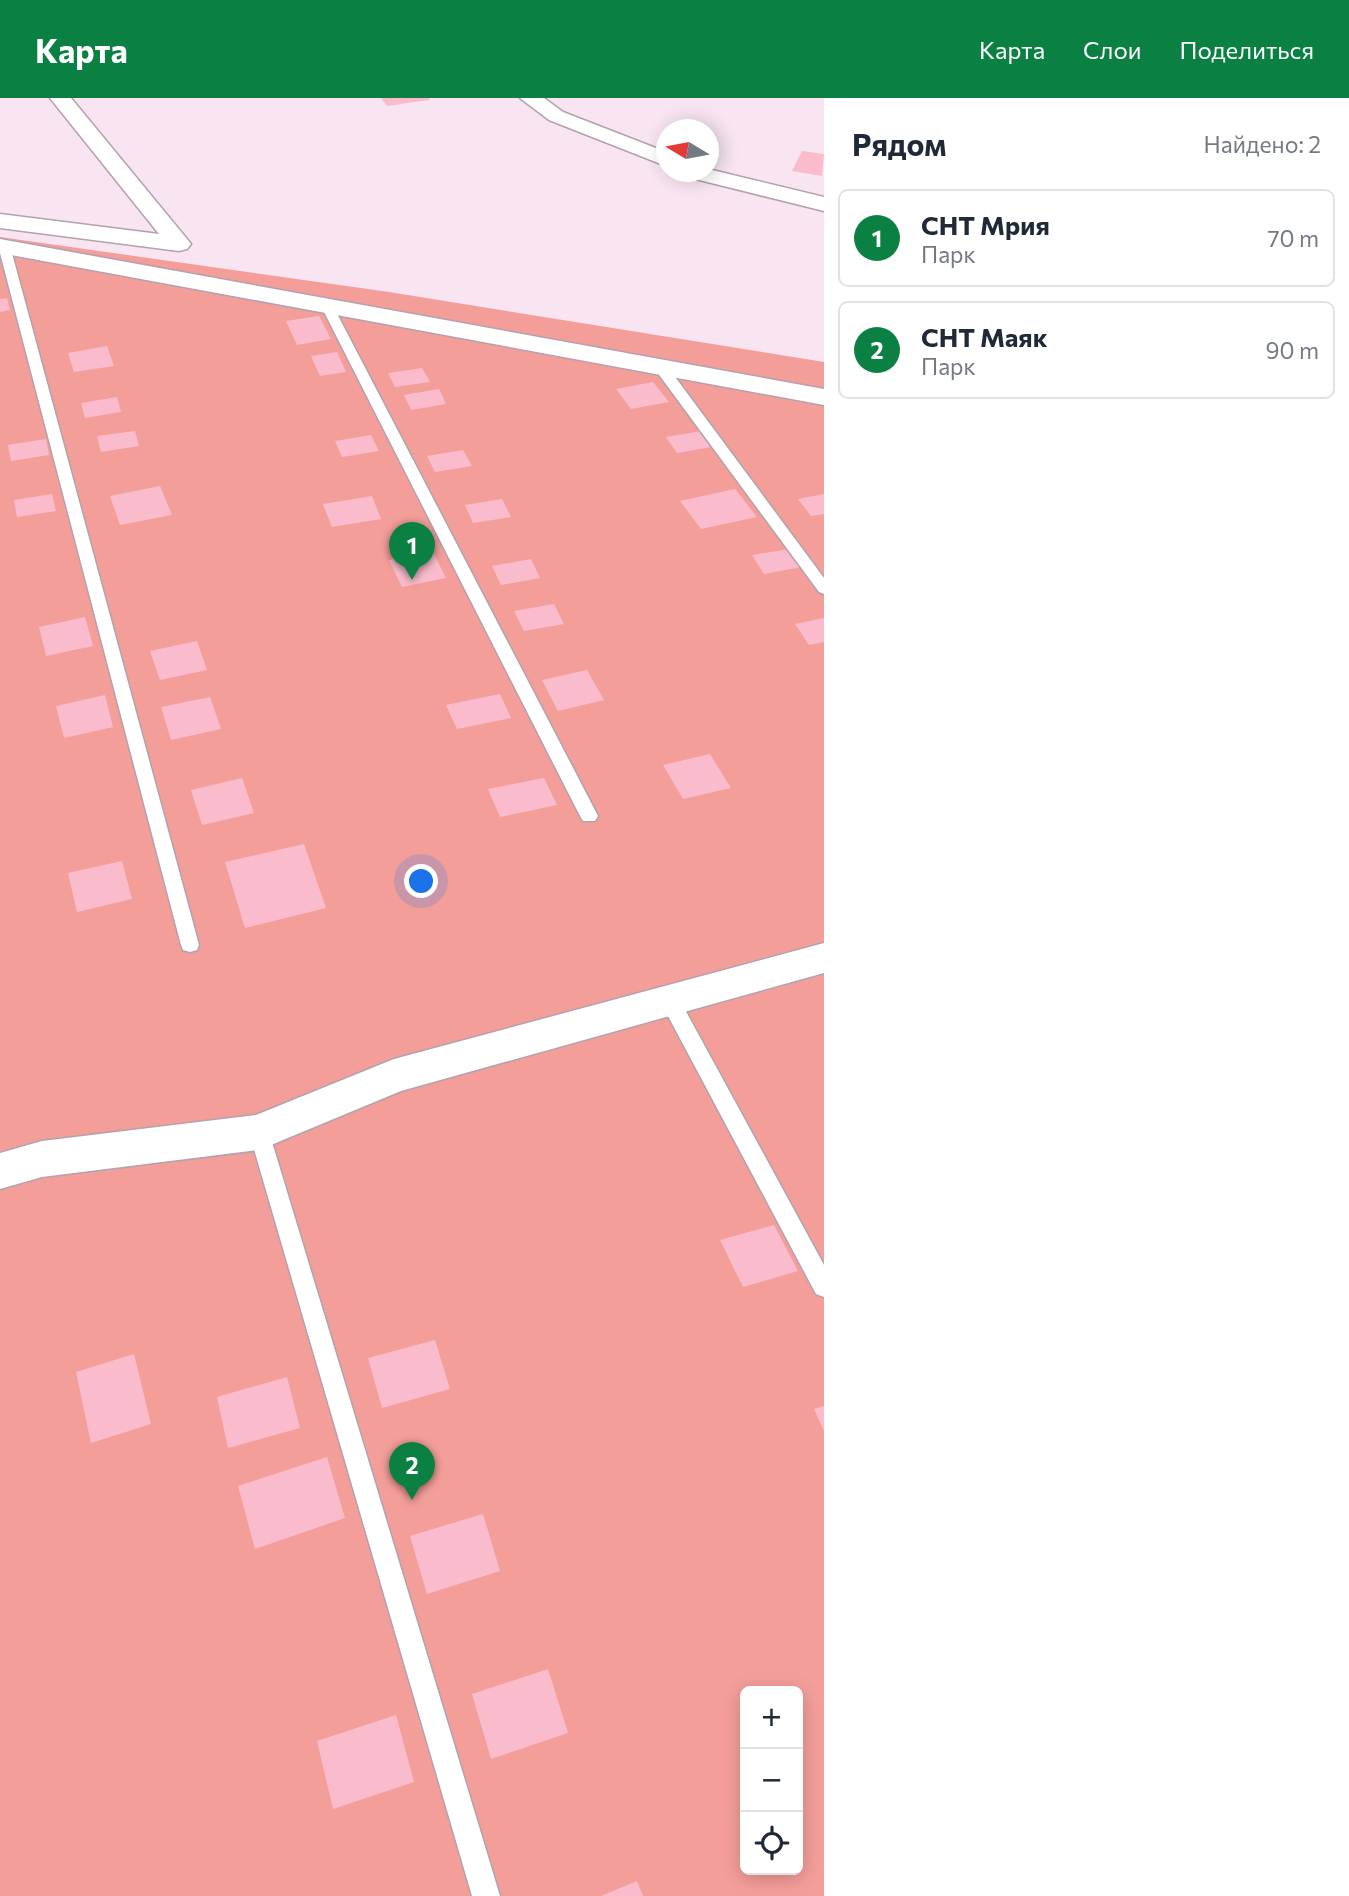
<!DOCTYPE html>
<html lang="ru">
<meta charset="utf-8">
<style>
body{margin:0;font-family:Commissioner,sans-serif;background:#f2f2f3;color:#1f2937}
.controls{position:absolute;right:21px;bottom:21px;display:grid;overflow:hidden;border-radius:10px;box-shadow:0 4px 18px #0003}
.controls button{width:63px;height:63px;display:grid;place-items:center;padding:0;border:0;border-bottom:2px solid #e0e1e3;background:#fff;color:#1f2937;font:35px sans-serif}
.compass{position:absolute;left:656px;top:21px;width:63px;height:63px;border-radius:50%;background:#fff;box-shadow:0 4px 18px #0003;rotate:280deg}
.you{position:absolute;left:422px;top:784px;width:24px;height:24px;margin:-18px;border:5px solid #fff;border-radius:50%;background:#1a73e8;box-shadow:0 0 0 10px #1a73e833}
.badge{display:grid;place-items:center;width:46px;height:46px;border-radius:50%;background:#0b8043;color:#fff;font-size:23px;font-weight:700}
.pin{position:absolute;translate:-50% -58px;filter:drop-shadow(0 2px 4px #0008)}
.pin::after{content:'';position:absolute;top:37px;width:24px;height:21px;background:inherit;clip-path:polygon(0 0,100% 0,50% 100%)}
.list{margin:0;padding:0;list-style:none}
h2{display:flex;justify-content:space-between;align-items:center;height:91px;margin:0;padding:0 28px;font-size:30px}
h2 small{font-size:23px;font-weight:400;color:#747a83}
.list li{display:grid;grid-template-columns:46px 1fr auto;gap:21px;align-items:center;box-sizing:border-box;height:98px;margin:0 14px 14px;padding:0 14px;border:2px solid #e0e1e3;border-radius:10px}
.list b{display:block;font-size:26px;white-space:nowrap}
.list p{margin:0;font-size:23px;white-space:nowrap;color:#747a83}
.list em{font-size:23px;font-style:normal;color:#747a83}
.icon{flex:none;width:38px;height:38px;fill:none;stroke:currentColor;stroke-width:2;stroke-linecap:round;stroke-linejoin:round}
.map{position:relative;flex:none;width:824px;height:1798px;overflow:hidden}
header{display:flex;align-items:center;gap:42px;box-sizing:border-box;height:98px;padding:0 35px;background:#0b8043;color:#fff}
header strong{font-size:33px}
nav{display:flex;gap:38px;margin-inline-start:auto;font-size:24px}
main{display:flex}
aside{flex:1;background:#fff}
.map>svg:first-child{display:block}
</style>
<header>
<strong>Карта</strong>
<nav><a>Карта</a><a>Слои</a><a>Поделиться</a></nav>
</header>
<main>
<div class="map">
<svg width="824" height="1798" viewBox="0 0 824 1798">
<rect width="100%" height="100%" fill="#f9e5f2"/>
<path fill="#f49e9a" fill-rule="evenodd" d="M 0,139 L 389,194 L 824,264 L 824,1798 L 0,1798 ZM 745,1593 L 798,1593 L 798,1772 L 745,1772 Z"/>
<path fill="#fabccd" d="M 381,0 L 429,0 L 430,2 L 387,8 Z
M 802,53 L 824,56 L 822,78 L 792,73 Z
M 7,200 L 10,212 L 0,214 L 0,201 Z
M 319,218 L 331,241 L 297,247 L 286,223 Z
M 107,248 L 114,268 L 74,274 L 68,255 Z
M 337,254 L 346,274 L 320,278 L 311,258 Z
M 422,270 L 430,284 L 395,289 L 388,275 Z
M 653,284 L 669,304 L 631,311 L 616,291 Z
M 439,291 L 446,306 L 411,312 L 404,297 Z
M 117,299 L 121,314 L 85,320 L 81,305 Z
M 135,333 L 139,348 L 101,354 L 97,338 Z
M 701,333 L 712,349 L 677,355 L 666,339 Z
M 371,337 L 379,353 L 342,359 L 335,343 Z
M 46,341 L 49,357 L 11,363 L 8,347 Z
M 463,352 L 472,368 L 435,374 L 427,358 Z
M 160,388 L 172,417 L 120,427 L 110,398 Z
M 735,391 L 757,419 L 701,431 L 680,403 Z
M 52,396 L 56,413 L 17,419 L 14,402 Z
M 824,396 L 824,416 L 811,418 L 798,401 Z
M 372,398 L 381,421 L 332,429 L 323,406 Z
M 502,401 L 511,419 L 473,425 L 465,407 Z
M 789,451 L 802,469 L 764,476 L 752,457 Z
M 433,454 L 446,480 L 402,489 L 389,462 Z
M 531,461 L 540,480 L 501,487 L 492,468 Z
M 554,506 L 564,526 L 524,533 L 514,513 Z
M 85,519 L 93,548 L 46,558 L 39,529 Z
M 824,520 L 824,544 L 809,547 L 795,526 Z
M 197,543 L 207,572 L 160,582 L 150,553 Z
M 587,572 L 604,602 L 558,613 L 542,582 Z
M 500,596 L 511,620 L 457,631 L 446,607 Z
M 105,597 L 113,629 L 64,640 L 56,608 Z
M 210,599 L 221,631 L 171,642 L 161,609 Z
M 710,656 L 731,690 L 683,701 L 663,667 Z
M 242,680 L 254,715 L 202,727 L 191,692 Z
M 544,680 L 557,707 L 500,719 L 488,691 Z
M 304,746 L 326,810 L 245,830 L 225,764 Z
M 122,763 L 132,801 L 77,814 L 68,775 Z
M 774,1127 L 798,1173 L 743,1189 L 720,1142 Z
M 435,1242 L 450,1291 L 382,1310 L 368,1260 Z
M 134,1256 L 151,1326 L 91,1345 L 76,1274 Z
M 287,1279 L 300,1330 L 228,1350 L 217,1299 Z
M 824,1308 L 824,1333 L 814,1311 Z
M 327,1359 L 345,1420 L 255,1451 L 238,1388 Z
M 483,1416 L 500,1473 L 427,1496 L 410,1438 Z
M 548,1571 L 568,1635 L 491,1661 L 472,1596 Z
M 396,1617 L 414,1684 L 333,1711 L 317,1643 Z
M 637,1783 L 643,1798 L 601,1798 Z"/>
<g fill="none" stroke-linecap="round" stroke-linejoin="round">
<defs>
<path id="service" d="M 0,145 L 10,148 L 199,847 L 197,852 L 190,854 L 183,852 L 181,847 L 0,155 Z
M 327,204 L 333,208 L 598,718 L 595,723 L 583,723 L 580,718 L 321,208 Z
M 662,267 L 667,268 L 824,480 L 824,496 L 819,494 L 657,274 L 657,268 Z
M 670,895 L 677,897 L 824,1167 L 824,1199 L 816,1196 L 660,903 L 663,897 Z
M 259,1025 L 266,1028 L 269,1034 L 500,1798 L 472,1798 L 249,1034 L 252,1028 Z"/>
<path id="minor" d="M 50,0 L 71,0 L 187,141 L 191,146 L 187,151 L 179,153 L 0,130 L 0,116 L 159,136 Z
M 520,0 L 544,0 L 563,14 L 666,54 L 666,68 L 549,22 Z
M 708,71 L 824,99 L 824,113 L 687,79 L 684,74 L 708,74 Z
M 0,141 L 824,291 L 824,307 L 0,155 Z
M 824,845 L 824,875 L 401,993 L 259,1052 L 42,1079 L 0,1091 L 0,1055 L 42,1043 L 256,1017 L 394,961 Z"/>
</defs>
<use href="#service" stroke="#b3a1ac" stroke-width="3"/>
<use href="#minor" stroke="#b3a1ac" stroke-width="3"/>
<use href="#service" fill="#fff" fill-rule="evenodd"/>
<use href="#minor" fill="#fff" fill-rule="evenodd"/>
</g>
</svg>
<div class="controls">
<button>+</button>
<button>−</button>
<button><svg class="icon" aria-label="locate" viewBox="0 0 24 24"><circle cx="12" cy="12" r="6"/><path d="M12 2v4M12 18v4M2 12h4M18 12h4"/></svg></button>
</div>
<svg class="compass" viewBox="-18 -18 36 36"><path d="M0-13l5 13h-10z" fill="#e53935"/><path d="M0 13l5-13h-10z" fill="#747a83"/></svg>
<div class="you"></div>
<div class="pin badge" style="left:412px;top:482px">1</div>
<div class="pin badge" style="left:412px;top:1402px">2</div>
</div>
<aside>
<h2>Рядом<small>Найдено: 2</small></h2>
<ul class="list">
<li><span class="badge">1</span><div><b>СНТ Мрия</b><p>Парк</p></div><em>70 m</em></li>
<li><span class="badge">2</span><div><b>СНТ Маяк</b><p>Парк</p></div><em>90 m</em></li>
</ul>
</aside>
</main>
